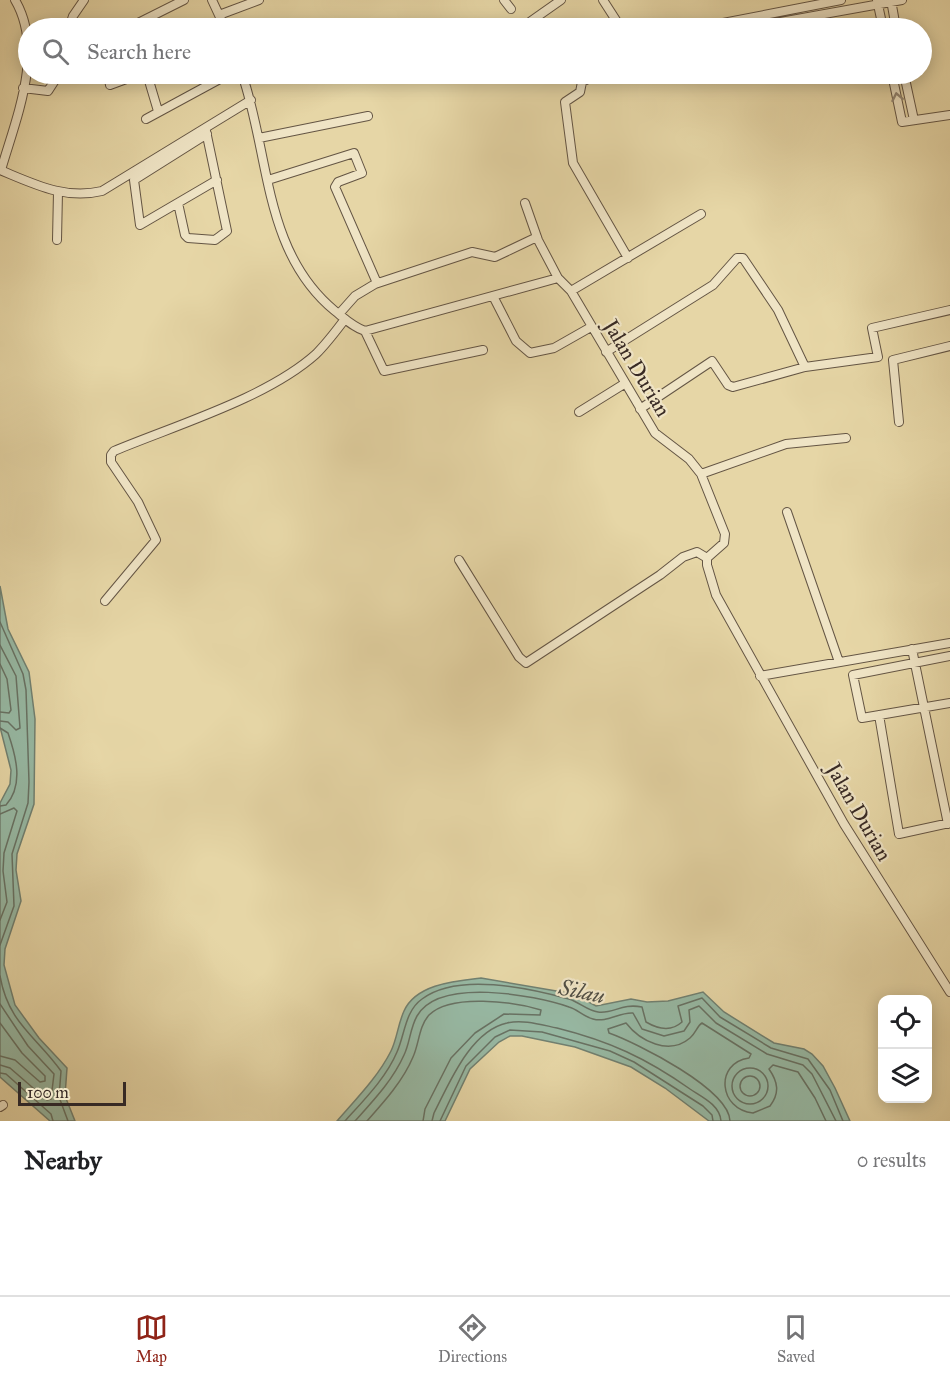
<!DOCTYPE html>
<style>
body{margin:0;font-family:"IM FELL Great Primer",serif;background:#f2f2f2;color:#202124}
.controls{position:absolute;right:18px;bottom:18px;display:grid;overflow:hidden;border-radius:12px;box-shadow:0 3px 15px #0003}
.controls button{width:54px;height:54px;display:grid;place-items:center;padding:0;border:0;border-bottom:2px solid #e0e0e0;background:#fff;color:#202124;font:30px sans-serif}
.scale{position:absolute;left:18px;bottom:15px;width:108px;box-sizing:border-box;padding-left:6px;border:3px solid #382a24;border-top:0;font-size:16px;line-height:21px;white-space:nowrap;color:#382a24;-webkit-text-stroke:4px #efe4c5;paint-order:stroke}
.list{margin:0;padding:0;list-style:none}
h2{display:flex;justify-content:space-between;align-items:center;height:78px;margin:0;padding:0 24px;font-size:26px}
h2 small{font-size:20px;font-weight:400;color:#757577}
.icon{flex:none;width:33px;height:33px;fill:none;stroke:currentColor;stroke-width:2;stroke-linecap:round;stroke-linejoin:round}
.map{position:relative;flex:none;width:950px;height:1121px;overflow:hidden}
.search{position:absolute;background:#fff;box-shadow:0 3px 15px #0003;left:18px;right:18px;top:18px;height:66px;display:flex;align-items:center;gap:15px;box-sizing:border-box;padding:0 21px;border-radius:33px;color:#757577;font-size:22px}
.sheet{height:174px;background:#fff}
nav{display:flex;justify-content:space-around;align-items:center;box-sizing:border-box;height:84px;border-top:2px solid #e0e0e0;background:#fff;font-size:16px;color:#757577}
nav a{display:grid;justify-items:center;gap:3px}
nav .on{color:#8f2418}
.map>svg:first-child{display:block}
</style>
<div class="map">
<svg width="950" height="1121" viewBox="0 0 950 1121">
<rect width="100%" height="100%" fill="#e6d6a6"/>
<filter id="stains"><feTurbulence type="fractalNoise" baseFrequency=".00333" numOctaves="4"/><feColorMatrix values="0 0 0 0 .2 0 0 0 0 .09 0 0 0 0 .02 0 0 0 .5 -.17"/></filter>
<radialGradient id="worn" r=".72"><stop offset=".6" stop-color="#630" stop-opacity="0"/><stop offset="1" stop-color="#630" stop-opacity=".3"/></radialGradient>
<path fill="#97b9a4" stroke="#718071" stroke-width="1.5" d="M 0,586 L 8,629 L 29,672 L 35,719 L 34,804 L 17,854 L 16,870 L 21,901 L 5,949 L 4,965 L 15,1005 L 39,1038 L 67,1068 L 65,1096 L 75,1121 L 50,1121 L 0,1077 L 0,803 L 10,784 L 11,770 L 0,727 Z
M 481,978 L 574,994 L 596,1006 L 631,999 L 647,1002 L 668,1001 L 703,992 L 724,1012 L 774,1043 L 804,1049 L 812,1054 L 823,1066 L 835,1088 L 850,1121 L 709,1121 L 665,1088 L 631,1067 L 575,1047 L 522,1036 L 510,1036 L 499,1042 L 470,1069 L 445,1121 L 337,1121 C 356,1099 378,1077 391,1051 C 397,1039 398,1024 404,1011 C 416,984 455,981 481,978 Z"/>
<g fill="none" stroke-linecap="round" stroke-linejoin="round">
<path stroke="#687264" stroke-width="1.5" d="M 0,622 L 23,674 L 26,690 L 29,782 L 28,803 L 12,854 L 14,906 L 0,945
M 0,645 L 16,676 L 20,728 L 16,730 L 8,722 L 0,721
M 0,664 L 7,679 L 11,710 L 9,713 L 0,712
M 0,728 L 8,733 C 16,756 24,785 6,805 L 0,806
M 0,814 L 14,808 L 17,811 L 4,853 L 3,871 L 7,902 L 0,920
M 0,976 C 8,1023 36,1036 61,1071 L 59,1097 L 68,1121
M 0,1004 L 28,1046 L 54,1074 L 51,1099 L 47,1100 L 10,1068 L 0,1065
M 0,1023 L 22,1053 L 45,1076 L 45,1081 L 40,1082 L 15,1060 L 0,1056
M732 1086a18 18 0 1 1 36 0a18 18 0 1 1-36 0Z
M 0,1073 L 6,1074 L 51,1114 L 53,1121
M740 1086a10 10 0 1 1 20 0a10 10 0 1 1-20 0Z
M 345,1121 C 364,1100 386,1078 397,1052 C 405,1034 405,1011 422,999 C 458,972 529,988 569,999 C 579,1002 588,1011 598,1012 C 614,1014 621,1003 642,1007 L 646,1022 C 658,1029 671,1032 682,1022 L 678,1006 L 702,998 L 720,1017 L 771,1048 L 808,1059 L 830,1090 L 843,1121
M 355,1121 C 373,1101 393,1080 404,1055 C 410,1043 410,1028 417,1016 C 439,977 534,995 569,1007 C 577,1009 584,1017 593,1019 C 607,1023 619,1012 633,1013 L 642,1029 L 664,1036 L 684,1031 L 690,1022 L 689,1010 L 699,1006 L 716,1023 L 767,1054 L 803,1065 L 812,1074 L 836,1121
M 367,1121 C 384,1102 403,1081 413,1057 C 419,1044 419,1026 429,1015 C 451,993 514,1002 541,1010 L 540,1015 L 504,1014 L 475,1033 L 451,1058 L 425,1109 L 423,1121
M 432,1121 L 434,1113 C 449,1084 470,1031 507,1023 C 523,1019 542,1025 557,1028 C 609,1041 646,1058 690,1089 C 702,1097 720,1105 721,1121
M 440,1121 L 466,1066 L 495,1037 L 510,1030 L 542,1032 L 610,1051 L 634,1062 L 703,1106 L 712,1115 L 713,1121
M 730,1121 C 729,1089 637,1043 609,1033 L 608,1029 L 626,1023 C 640,1041 669,1056 690,1038 C 696,1033 697,1026 702,1023 L 751,1054 L 749,1058 C 714,1063 719,1110 753,1113 L 770,1106 C 780,1093 778,1082 769,1069 L 773,1065 L 798,1072 L 815,1098 L 826,1121"/>
<defs>
<path id="minor" d="M 212,0 L 225,28
M 504,0 L 511,9
M 603,0 L 621,28
M 877,0 L 883,28
M 891,0 L 896,28
M 219,15 L 259,0
M 524,26 L 561,0
M 69,28 L 73,16 L 84,0
M 128,28 L 184,0
M 697,28 L 841,0
M 747,28 L 902,0
M 108,74 L 110,85 L 140,74
M 147,74 L 158,111
M 242,74 C 270,155 263,252 335,311 C 345,319 353,327 365,331 L 558,278 L 571,291 L 655,433 L 689,459 L 701,474 L 725,534 L 724,543 L 707,558 L 707,565 L 716,595 L 844,824 L 950,992
M 597,74 L 582,82 L 580,92 L 565,102 L 573,163 L 628,258
M 892,74 L 902,122 L 950,115
M 904,74 L 914,120
M 23,88 L 48,91 L 59,74
M 146,119 L 229,74
M 207,134 L 134,180 L 140,225 L 217,180
M 259,138 L 368,116
M 0,170 C 34,184 65,200 102,191 L 251,100
M 1,170 C 16,118 45,51 15,0
M 268,180 L 354,153 L 362,173 L 338,182 L 335,187 L 377,283
M 178,203 L 185,235 L 188,238 L 215,240 L 227,231 L 206,131
M 525,203 L 538,240 L 558,278
M 57,240 L 58,192
M 571,291 L 701,214
M 494,298 L 516,341 L 530,353 L 554,348 L 591,327
M 339,314 L 355,296 L 375,284 L 472,252 L 495,257 L 537,237
M 365,331 L 384,371 L 483,350
M 606,352 L 713,285 L 737,258 L 743,258 L 778,310 L 805,367
M 640,409 L 712,361 L 728,385 L 733,387 L 805,367 L 878,357 L 872,328 L 950,310
M 579,412 L 624,384
M 899,422 L 893,360 L 950,346
M 701,474 L 786,444 L 846,438
M 787,512 L 839,662
M 459,560 L 519,657 L 526,663 L 660,575 L 683,557 L 697,552 L 707,558
M 105,601 L 156,540 L 138,502 L 111,462 L 111,455 L 114,451 C 176,425 267,398 316,354 C 327,343 336,331 345,319
M 912,649 L 948,824
M 950,656 L 853,675 L 862,718 L 950,703
M 760,676 L 950,643
M 879,715 L 899,834 L 950,823
M 0,1107 L 3,1105"/>
</defs>
<use href="#minor" stroke="#645544" stroke-width="10"/>
<use href="#minor" stroke="#efe4c5" stroke-width="8"/>
</g>
<defs><path id="oneway-chevron" d="M-2-3.5L2.5 0L-2 3.5" fill="none" stroke-width="1.6" stroke-linecap="round" stroke-linejoin="round" transform="scale(1.5)"/></defs>
<use stroke="#948774" href="#oneway-chevron" transform="translate(897 97) rotate(-101)"/>
<g text-anchor="middle" stroke-width="4.5" stroke-linejoin="round" paint-order="stroke">
<g font-size="21" fill="#382a24" stroke="#efe4c5">
<text transform="translate(637 368) rotate(59)" y="7">Jalan Durian</text>
<text transform="translate(859 812) rotate(60)" y="7">Jalan Durian</text>
</g>
<g font-size="22" font-style="italic" fill="#504e44" stroke="#efe4c5">
<text transform="translate(582 991) rotate(12)" y="8">Silau</text>
</g>
</g>
<rect width="100%" height="100%" filter="url(#stains)"/>
<rect width="100%" height="100%" fill="url(#worn)"/>
</svg>
<div class="controls">
<button><svg class="icon" aria-label="locate" viewBox="0 0 24 24"><circle cx="12" cy="12" r="6"/><path d="M12 2v4M12 18v4M2 12h4M18 12h4"/></svg></button>
<button><svg class="icon" aria-label="layers" viewBox="0 0 24 24"><path d="M12 4l9 5-9 5-9-5zM3 14l9 5 9-5"/></svg></button>
</div>
<div class="scale">100 m</div>
<div class="search"><svg class="icon" aria-label="search" viewBox="0 0 24 24"><circle cx="10" cy="10" r="6"/><path d="M15 15l6 6"/></svg>Search here</div>
</div>
<section class="sheet">
<h2>Nearby<small>0 results</small></h2>
<ul class="list">
</ul>
</section>
<nav>
<a class="on"><svg class="icon" aria-label="map" viewBox="0 0 24 24"><path d="M3 6l6-2 6 2 6-2v14l-6 2-6-2-6 2zM9 4v14M15 6v14"/></svg>Map</a>
<a><svg class="icon" aria-label="directions" viewBox="0 0 24 24"><path d="M12 3l9 9-9 9-9-9zM9 14v-3h6M13 9l2 2-2 2"/></svg>Directions</a>
<a><svg class="icon" aria-label="saved" viewBox="0 0 24 24"><path d="M7 4h10v16l-5-4-5 4z"/></svg>Saved</a>
</nav>
